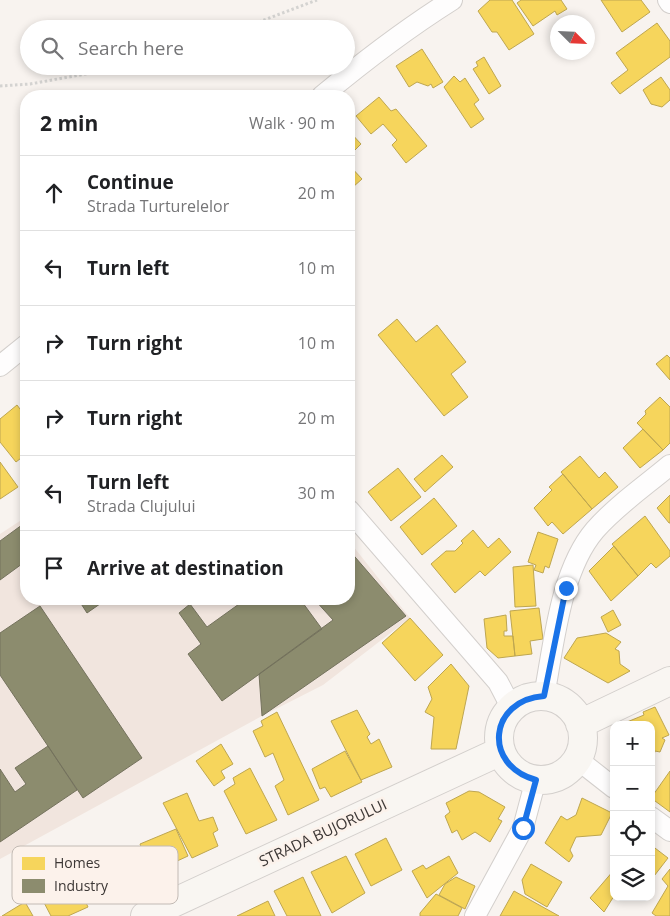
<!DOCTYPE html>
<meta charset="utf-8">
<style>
body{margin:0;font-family:"Open Sans",sans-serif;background:#f2f2f2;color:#202124}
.controls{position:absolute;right:15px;bottom:15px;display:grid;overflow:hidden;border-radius:10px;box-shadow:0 2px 8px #0003}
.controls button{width:45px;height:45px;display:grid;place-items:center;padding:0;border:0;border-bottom:1px solid #e0e0e0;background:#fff;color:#202124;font:25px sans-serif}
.compass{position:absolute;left:550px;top:15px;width:45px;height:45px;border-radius:50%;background:#fff;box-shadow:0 2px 8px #0003;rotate:114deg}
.stop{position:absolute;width:15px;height:15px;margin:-11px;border:4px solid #1a73e8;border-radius:50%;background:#fff}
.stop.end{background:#1a73e8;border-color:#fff;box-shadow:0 1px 5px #0008}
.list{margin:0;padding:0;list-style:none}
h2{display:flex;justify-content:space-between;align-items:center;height:65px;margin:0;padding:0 20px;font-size:21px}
h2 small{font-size:16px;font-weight:400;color:#757577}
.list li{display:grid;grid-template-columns:32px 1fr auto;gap:15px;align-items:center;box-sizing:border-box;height:75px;padding:0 20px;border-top:1px solid #e0e0e0}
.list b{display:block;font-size:19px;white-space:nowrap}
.list p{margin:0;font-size:16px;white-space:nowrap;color:#757577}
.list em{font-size:16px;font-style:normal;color:#757577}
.icon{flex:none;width:28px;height:28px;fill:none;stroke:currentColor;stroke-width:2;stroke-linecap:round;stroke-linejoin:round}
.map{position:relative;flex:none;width:670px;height:916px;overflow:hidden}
.search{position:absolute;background:#fff;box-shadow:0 2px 8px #0003;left:20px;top:20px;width:335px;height:55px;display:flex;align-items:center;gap:12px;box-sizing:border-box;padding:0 18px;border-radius:28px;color:#757577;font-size:19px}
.panel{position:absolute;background:#fff;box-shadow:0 2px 8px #0003;left:20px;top:90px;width:335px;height:515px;border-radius:20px}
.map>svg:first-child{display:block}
</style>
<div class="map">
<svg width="670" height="916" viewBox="0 0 670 916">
<rect width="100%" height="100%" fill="#f8f3ef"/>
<path fill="#f1e5de" d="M 26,517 L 26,599 L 349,599 L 349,541 L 410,618 L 323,685 L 262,716 L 0,859 L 0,534 Z"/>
<path fill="#f6d55c" stroke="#bea650" d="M 490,0 L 512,0 L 534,34 L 509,50 L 497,32 L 492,32 L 478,11 Z
M 521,0 L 561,0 L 567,9 L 557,15 L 555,11 L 533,26 L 517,3 Z
M 601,0 L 641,0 L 650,12 L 622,32 Z
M 657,23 L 670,41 L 670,57 L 620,94 L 611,83 L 628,70 L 616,53 Z
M 422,49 L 443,82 L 433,88 L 431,84 L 428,86 L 417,82 L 409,87 L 396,66 Z
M 484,57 L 501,86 L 489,94 L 473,69 L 478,66 L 476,62 Z
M 454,76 L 460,82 L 465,78 L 479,100 L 474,104 L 484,119 L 471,128 L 444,87 Z
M 661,77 L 670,90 L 670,100 L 662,107 L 651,104 L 643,90 Z
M 379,97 L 391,111 L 396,109 L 427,146 L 406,163 L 392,145 L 397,140 L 383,124 L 371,134 L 356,116 Z
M 349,131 L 361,144 L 349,156 Z
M 349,165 L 362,179 L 353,187 L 349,182 Z
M 397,319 L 416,342 L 437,325 L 466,362 L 451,374 L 468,397 L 444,416 L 378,335 Z
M 667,355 L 670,358 L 670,380 L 656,364 Z
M 660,397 L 670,407 L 670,443 L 663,450 L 637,423 L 646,414 L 645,411 Z
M 17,405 L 26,417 L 26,457 L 25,455 L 16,462 L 0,442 L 0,419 Z
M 643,429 L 663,450 L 640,468 L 623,448 Z
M 442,455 L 453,467 L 425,492 L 414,479 Z
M 580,456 L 599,478 L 605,472 L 618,487 L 592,509 L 561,472 Z
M 0,462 L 18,487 L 0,499 Z
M 398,468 L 421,497 L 391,521 L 368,492 Z
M 563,474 L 592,509 L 563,534 L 552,522 L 548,526 L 534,508 L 552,490 L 549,487 Z
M 670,495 L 670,523 L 669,523 L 657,508 Z
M 434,498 L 457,526 L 422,555 L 400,527 Z
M 645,516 L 670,551 L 670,556 L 656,568 L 651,563 L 638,576 L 612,544 Z
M 473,530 L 488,548 L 499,538 L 511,552 L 485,576 L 480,571 L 455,593 L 431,564 L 446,551 L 455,551 L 463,543 L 461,541 Z
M 538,532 L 558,539 L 549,568 L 545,566 L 543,573 L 534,570 L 536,565 L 528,562 Z
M 614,546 L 638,576 L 611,601 L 589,571 Z
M 533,565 L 536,606 L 515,607 L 513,567 Z
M 539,608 L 543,639 L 530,641 L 532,654 L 515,656 L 510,611 Z
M 613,610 L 621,625 L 608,632 L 601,617 Z
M 506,615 L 507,631 L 504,631 L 504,636 L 513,636 L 515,656 L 498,658 L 487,648 L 484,619 Z
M 410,618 L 443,655 L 415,681 L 382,643 Z
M 606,633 L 621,642 L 615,649 L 619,651 L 620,664 L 630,671 L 608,683 L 564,658 L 577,638 Z
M 451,664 L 469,686 L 456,749 L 431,749 L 434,717 L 425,712 L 432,699 L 428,687 Z
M 655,707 L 669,735 L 662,738 L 665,740 L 660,752 L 655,751 L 653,759 L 651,758 L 651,725 L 626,725 L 627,722 L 644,715 L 643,712 Z
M 357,710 L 370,734 L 367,737 L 371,744 L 379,739 L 392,767 L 361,780 L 331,721 Z
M 277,712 L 319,800 L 288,815 L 275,786 L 284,780 L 273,753 L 265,757 L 253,731 L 263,726 L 261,721 Z
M 221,744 L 233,764 L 221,771 L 225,778 L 214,786 L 196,761 Z
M 345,751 L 362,782 L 331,797 L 325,787 L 320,789 L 312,769 Z
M 250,768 L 277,820 L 246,834 L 224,791 L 235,784 L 233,778 Z
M 670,771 L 670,812 L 651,798 Z
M 469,791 L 479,792 L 505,807 L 498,819 L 502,821 L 490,842 L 475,832 L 462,840 L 457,830 L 452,833 L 445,816 L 450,812 L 446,803 Z
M 187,793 L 199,821 L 213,817 L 218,830 L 213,833 L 218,846 L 192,858 L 163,803 Z
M 582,798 L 612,813 L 601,835 L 576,837 L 570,850 L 573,856 L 569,862 L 545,843 L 561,816 L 567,820 L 576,815 Z
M 176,829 L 188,856 L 151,873 L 140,844 Z
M 386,838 L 402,870 L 371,886 L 355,854 Z
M 651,845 L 668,858 L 651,880 Z
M 346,856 L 365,893 L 332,913 L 311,872 Z
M 449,856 L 458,873 L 427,898 L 412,871 L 423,865 L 426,869 Z
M 531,864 L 562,882 L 547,907 L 525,894 L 522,880 Z
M 670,869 L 670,916 L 656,916 L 652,913 L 668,886 L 662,879 Z
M 614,870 L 614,896 L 604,912 L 590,898 Z
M 73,875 L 88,907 L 68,916 L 51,916 L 39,893 Z
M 303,877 L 321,916 L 287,916 L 274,891 Z
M 456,877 L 475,886 L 465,909 L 439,895 L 445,884 Z
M 514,891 L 559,916 L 500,916 Z
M 436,894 L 462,908 L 458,916 L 420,916 L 420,913 Z
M 268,901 L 275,916 L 237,916 Z
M 25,902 L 33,916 L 2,916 Z"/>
<path fill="#8c8c6e" stroke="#74725d" d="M 26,522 L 26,561 L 0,580 L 0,541 Z
M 349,550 L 406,616 L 262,716 L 259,674 L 333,620 L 314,599 L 349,599 Z
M 78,599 L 107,599 L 87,613 Z
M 246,599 L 300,599 L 322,629 L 222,701 L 188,654 L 201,644 L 179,613 L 190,604 L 207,627 Z
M 40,606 L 142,758 L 83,798 L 0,675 L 0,633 Z
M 48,746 L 77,790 L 0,842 L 0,769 L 15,792 L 26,784 L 15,768 Z"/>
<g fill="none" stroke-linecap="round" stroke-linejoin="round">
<defs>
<path id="street" d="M 668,0 L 670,3
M 322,96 C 364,61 406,29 452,0
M 0,366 L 26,345
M 349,510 L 498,682 L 511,707
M 544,696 C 554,644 560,571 595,530 C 617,505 645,486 670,465
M 577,759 L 614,788
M 651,817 L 670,831
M 475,916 L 523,828 L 536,779"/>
<path id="secondary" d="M499 738a42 42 0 1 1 84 0a42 42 0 1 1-84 0Z
M 580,724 L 670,681
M 145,916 L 501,751"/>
</defs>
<use href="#street" stroke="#d3cfcc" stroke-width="22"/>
<use href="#secondary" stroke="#d3cfcc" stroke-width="30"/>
<path stroke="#d4d3d1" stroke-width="3" stroke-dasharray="2.5 2.5" stroke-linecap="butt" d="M 240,29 L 317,0
M 0,86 L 30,84 L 130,66"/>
<use href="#street" stroke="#fefdfd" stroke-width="20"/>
<use href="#secondary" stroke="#f9f6f2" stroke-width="28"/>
</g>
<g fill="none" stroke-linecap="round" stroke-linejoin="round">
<path stroke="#1a73e8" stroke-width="6" d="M 523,828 L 536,780 C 482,765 489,700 544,696 L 566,588"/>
</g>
<g text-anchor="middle" stroke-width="5" stroke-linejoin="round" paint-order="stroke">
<g font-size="15" fill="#3c3735" stroke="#fcf2eb">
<text transform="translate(323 833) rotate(-25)" y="5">STRADA BUJORULUI</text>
</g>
</g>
<rect x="12" y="846" width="166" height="58" rx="8" fill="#fcf2eb" stroke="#c2bab4" stroke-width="1"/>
<rect x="22" y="857" width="23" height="13" fill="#f6d55c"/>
<rect x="22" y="879" width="23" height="14" fill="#8c8c6e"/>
<g font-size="14" fill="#3c3735">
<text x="54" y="868">Homes</text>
<text x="54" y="891">Industry</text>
</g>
</svg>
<div class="controls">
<button>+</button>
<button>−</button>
<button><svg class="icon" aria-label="locate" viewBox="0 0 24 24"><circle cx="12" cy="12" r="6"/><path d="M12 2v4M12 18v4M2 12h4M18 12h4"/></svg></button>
<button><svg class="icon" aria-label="layers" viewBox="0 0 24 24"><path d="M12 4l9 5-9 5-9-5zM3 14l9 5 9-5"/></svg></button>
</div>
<svg class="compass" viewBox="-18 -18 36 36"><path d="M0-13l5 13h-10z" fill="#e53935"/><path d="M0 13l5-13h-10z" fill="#757577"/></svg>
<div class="stop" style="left:523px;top:828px"></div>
<div class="stop end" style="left:566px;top:588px"></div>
<div class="search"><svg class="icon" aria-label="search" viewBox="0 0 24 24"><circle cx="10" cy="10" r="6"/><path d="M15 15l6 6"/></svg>Search here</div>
<section class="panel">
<h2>2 min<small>Walk · 90 m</small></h2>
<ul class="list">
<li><svg class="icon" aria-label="ahead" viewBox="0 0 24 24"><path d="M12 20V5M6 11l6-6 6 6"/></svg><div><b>Continue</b><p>Strada Turturelelor</p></div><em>20 m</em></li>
<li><svg class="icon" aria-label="left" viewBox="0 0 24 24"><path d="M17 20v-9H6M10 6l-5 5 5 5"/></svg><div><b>Turn left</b></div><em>10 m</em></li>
<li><svg class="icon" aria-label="right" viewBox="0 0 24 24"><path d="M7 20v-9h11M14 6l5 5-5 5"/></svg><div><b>Turn right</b></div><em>10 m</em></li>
<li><svg class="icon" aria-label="right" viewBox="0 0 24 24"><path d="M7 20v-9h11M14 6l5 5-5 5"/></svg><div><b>Turn right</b></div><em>20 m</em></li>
<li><svg class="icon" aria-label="left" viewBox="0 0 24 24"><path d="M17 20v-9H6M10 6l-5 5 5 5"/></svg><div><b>Turn left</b><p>Strada Clujului</p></div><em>30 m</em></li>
<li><svg class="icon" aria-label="arrive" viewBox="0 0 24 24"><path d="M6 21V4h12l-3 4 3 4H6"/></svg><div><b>Arrive at destination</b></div></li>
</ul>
</section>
</div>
